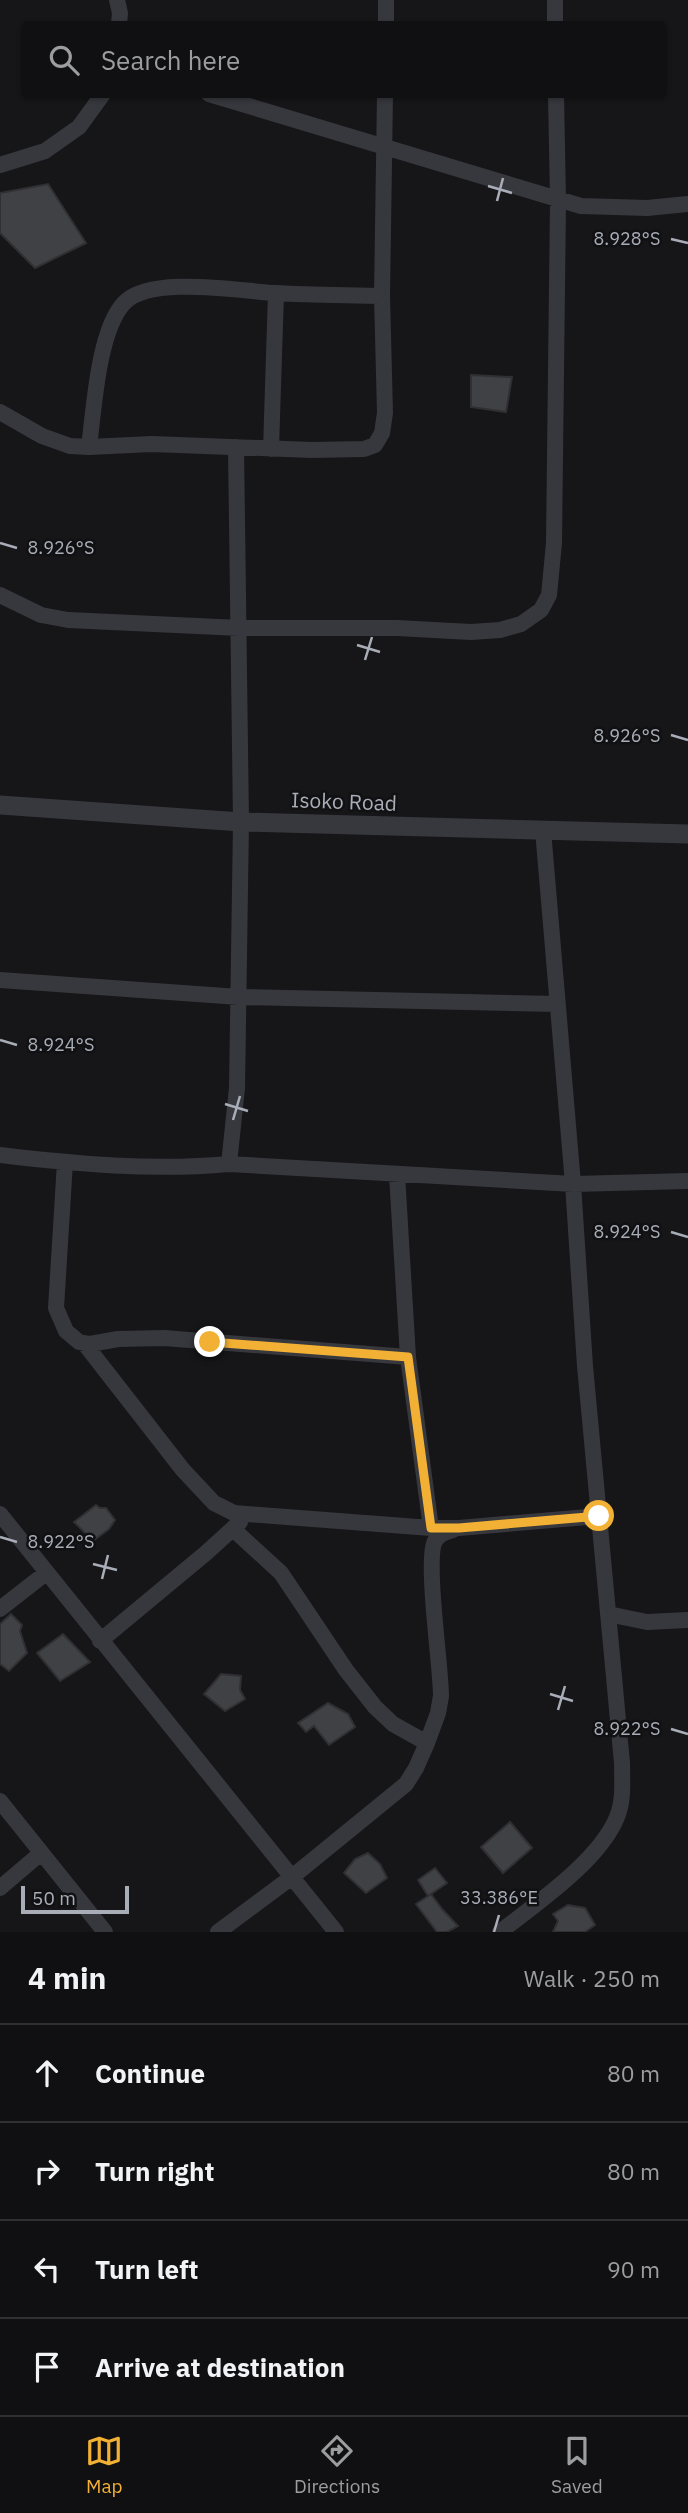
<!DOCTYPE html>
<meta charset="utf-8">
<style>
body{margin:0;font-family:"IBM Plex Sans",sans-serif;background:#19191b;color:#f1f3f6}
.scale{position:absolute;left:21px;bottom:18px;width:108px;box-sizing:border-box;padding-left:7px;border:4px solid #a8adb8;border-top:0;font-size:19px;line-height:24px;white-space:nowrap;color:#a8adb8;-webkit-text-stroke:5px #111113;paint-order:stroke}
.stop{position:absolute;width:21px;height:21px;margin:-16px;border:5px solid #f2b134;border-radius:50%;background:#fff}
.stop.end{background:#f2b134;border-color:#fff;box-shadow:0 2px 7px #0008}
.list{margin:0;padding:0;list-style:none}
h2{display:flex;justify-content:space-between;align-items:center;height:91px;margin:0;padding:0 28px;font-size:30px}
h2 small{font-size:23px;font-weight:400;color:#9c9d9f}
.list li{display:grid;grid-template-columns:46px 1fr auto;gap:21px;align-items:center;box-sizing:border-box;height:98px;padding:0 28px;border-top:2px solid #303032}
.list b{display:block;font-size:26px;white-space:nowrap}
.list em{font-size:23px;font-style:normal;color:#9c9d9f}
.icon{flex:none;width:38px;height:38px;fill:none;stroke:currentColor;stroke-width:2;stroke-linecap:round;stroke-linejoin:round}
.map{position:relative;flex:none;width:688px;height:1932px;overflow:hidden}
.search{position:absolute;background:#101012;box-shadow:0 2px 5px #0004;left:21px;right:21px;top:21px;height:77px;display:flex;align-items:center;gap:18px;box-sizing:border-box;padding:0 24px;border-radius:7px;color:#9c9d9f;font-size:26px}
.sheet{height:483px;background:#101012}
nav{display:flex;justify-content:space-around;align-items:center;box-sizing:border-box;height:98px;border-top:2px solid #303032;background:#101012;font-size:19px;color:#9c9d9f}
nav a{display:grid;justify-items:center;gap:4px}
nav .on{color:#f2b134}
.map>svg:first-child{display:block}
</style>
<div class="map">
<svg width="688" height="1932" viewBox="0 0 688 1932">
<rect width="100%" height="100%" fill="#161618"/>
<path fill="#404145" stroke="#303034" stroke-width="2" d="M 48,184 L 86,243 L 35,268 L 0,233 L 0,193 Z
M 471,375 L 512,377 L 506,412 L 471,407 Z
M 96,1505 L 100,1508 L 106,1508 L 115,1520 L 109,1529 L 93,1541 L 74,1522 Z
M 11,1614 L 22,1625 L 20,1631 L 27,1653 L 9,1671 L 0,1664 L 0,1624 Z
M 63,1634 L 90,1662 L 60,1681 L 37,1653 Z
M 221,1674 L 241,1676 L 240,1690 L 245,1699 L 225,1711 L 204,1694 Z
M 328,1703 L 348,1714 L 355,1727 L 329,1745 L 314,1726 L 306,1732 L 298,1723 Z
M 510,1822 L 532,1848 L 503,1873 L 481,1847 Z
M 368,1853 L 380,1864 L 387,1878 L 366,1893 L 344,1873 L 355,1859 Z
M 435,1868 L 447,1883 L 428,1896 L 418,1880 Z
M 431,1894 L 442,1909 L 458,1926 L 447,1932 L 437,1932 L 416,1904 Z
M 568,1905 L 585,1908 L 595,1925 L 585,1932 L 553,1932 L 558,1921 L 553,1914 Z"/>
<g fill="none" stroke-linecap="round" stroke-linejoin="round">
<path stroke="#37383d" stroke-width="16" d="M 117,0 L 120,13 L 119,24
M 555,0 L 555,24
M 386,24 L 386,0
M 209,94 L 581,206 L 647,208 L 688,204
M 0,165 L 45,151 L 79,127 L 103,94
M 0,412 L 42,436 L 70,446 L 89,447 L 152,444 L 312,450 L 364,449 L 375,445 L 382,433 L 385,413 L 382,296 L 385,94
M 89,447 C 94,409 98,331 124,303 C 150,275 239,291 275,293 C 311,295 347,295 382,296
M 271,449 L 276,293
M 0,595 L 41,615 L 68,620 L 240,628 L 397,628 L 471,632 L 500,630 L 521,624 L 541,610 L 549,595 L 554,543 L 558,201 L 556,94
M 0,980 L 239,997 L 556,1004
M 0,1155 C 75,1164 153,1171 229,1164 L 573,1184 L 688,1181
M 65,1162 L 56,1308 L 66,1331 L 79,1342 L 90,1344 L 118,1339 L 164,1338 L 408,1357
M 229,1164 L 237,1088 L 241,822 L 236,447
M 397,1175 L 408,1357 L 431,1528
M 84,1343 L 183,1470 L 214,1503 L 234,1513 L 431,1528 L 459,1528 L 599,1516
M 0,1514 L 336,1932
M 233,1529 L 281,1573 L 346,1670 L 375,1707 L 393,1724 L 427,1743
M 0,1609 L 46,1573
M 608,1614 L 647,1622 L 688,1620
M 100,1641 L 206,1553 L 240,1522
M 0,1801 L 105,1932
M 0,1888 L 41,1853
M 218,1932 L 292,1877 L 406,1784 L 416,1768 L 427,1743 L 438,1713 L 441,1696 C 441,1667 425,1559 435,1541 C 439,1534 446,1532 453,1530
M 500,1932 C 536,1904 600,1860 617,1817 C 624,1800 622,1782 622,1763 L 585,1366 L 573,1184 L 543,830"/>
<path stroke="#37383d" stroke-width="19" d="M 0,805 L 241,822 L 688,834"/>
</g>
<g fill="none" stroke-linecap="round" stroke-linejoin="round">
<path stroke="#f2b134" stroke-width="9" d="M 210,1342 L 408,1357 L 431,1528 L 459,1528 L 599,1516"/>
</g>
<path fill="none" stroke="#a8adb8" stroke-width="2.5" d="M 488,186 L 512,193M 497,201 L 503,178M 671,239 L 688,243M 0,543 L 17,548M 357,645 L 380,652M 365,660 L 372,637M 671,735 L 688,740M 0,1040 L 17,1045M 225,1104 L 248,1111M 233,1120 L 240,1096M 671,1232 L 688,1237M 0,1537 L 17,1542M 93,1564 L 117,1570M 102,1579 L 108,1555M 550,1694 L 573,1701M 558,1710 L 565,1686M 671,1729 L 688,1734M 494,1932 L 499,1915"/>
<g text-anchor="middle" stroke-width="5" stroke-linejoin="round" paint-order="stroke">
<g font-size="21" fill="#a8adb8" stroke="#111113">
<text transform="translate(344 802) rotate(2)" y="7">Isoko Road</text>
</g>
</g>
<g font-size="18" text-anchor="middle" fill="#a8adb8" stroke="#111113" stroke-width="5" stroke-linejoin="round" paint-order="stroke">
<text x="627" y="245">8.928°S</text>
<text x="61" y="554">8.926°S</text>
<text x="627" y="742">8.926°S</text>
<text x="61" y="1051">8.924°S</text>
<text x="627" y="1238">8.924°S</text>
<text x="61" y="1548">8.922°S</text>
<text x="627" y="1735">8.922°S</text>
<text x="499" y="1904">33.386°E</text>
</g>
</svg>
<div class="scale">50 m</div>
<div class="stop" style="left:599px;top:1516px"></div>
<div class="stop end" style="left:210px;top:1342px"></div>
<div class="search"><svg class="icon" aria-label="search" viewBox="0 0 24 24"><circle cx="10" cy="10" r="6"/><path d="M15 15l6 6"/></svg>Search here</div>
</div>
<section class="sheet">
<h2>4 min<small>Walk · 250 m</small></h2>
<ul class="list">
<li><svg class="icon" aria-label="ahead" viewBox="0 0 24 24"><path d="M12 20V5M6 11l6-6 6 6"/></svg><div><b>Continue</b></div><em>80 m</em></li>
<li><svg class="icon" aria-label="right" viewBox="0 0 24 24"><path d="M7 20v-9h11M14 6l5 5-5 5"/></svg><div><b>Turn right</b></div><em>80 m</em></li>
<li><svg class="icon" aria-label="left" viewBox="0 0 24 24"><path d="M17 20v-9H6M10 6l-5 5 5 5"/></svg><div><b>Turn left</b></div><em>90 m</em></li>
<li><svg class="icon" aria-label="arrive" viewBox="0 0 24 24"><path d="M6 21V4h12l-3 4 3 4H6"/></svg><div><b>Arrive at destination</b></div></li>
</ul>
</section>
<nav>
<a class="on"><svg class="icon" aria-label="map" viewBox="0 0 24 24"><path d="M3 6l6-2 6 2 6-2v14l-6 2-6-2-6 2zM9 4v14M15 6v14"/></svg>Map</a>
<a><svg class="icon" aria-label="directions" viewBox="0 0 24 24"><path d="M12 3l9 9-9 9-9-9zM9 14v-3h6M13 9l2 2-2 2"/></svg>Directions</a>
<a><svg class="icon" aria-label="saved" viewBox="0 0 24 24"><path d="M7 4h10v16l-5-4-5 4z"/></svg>Saved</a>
</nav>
